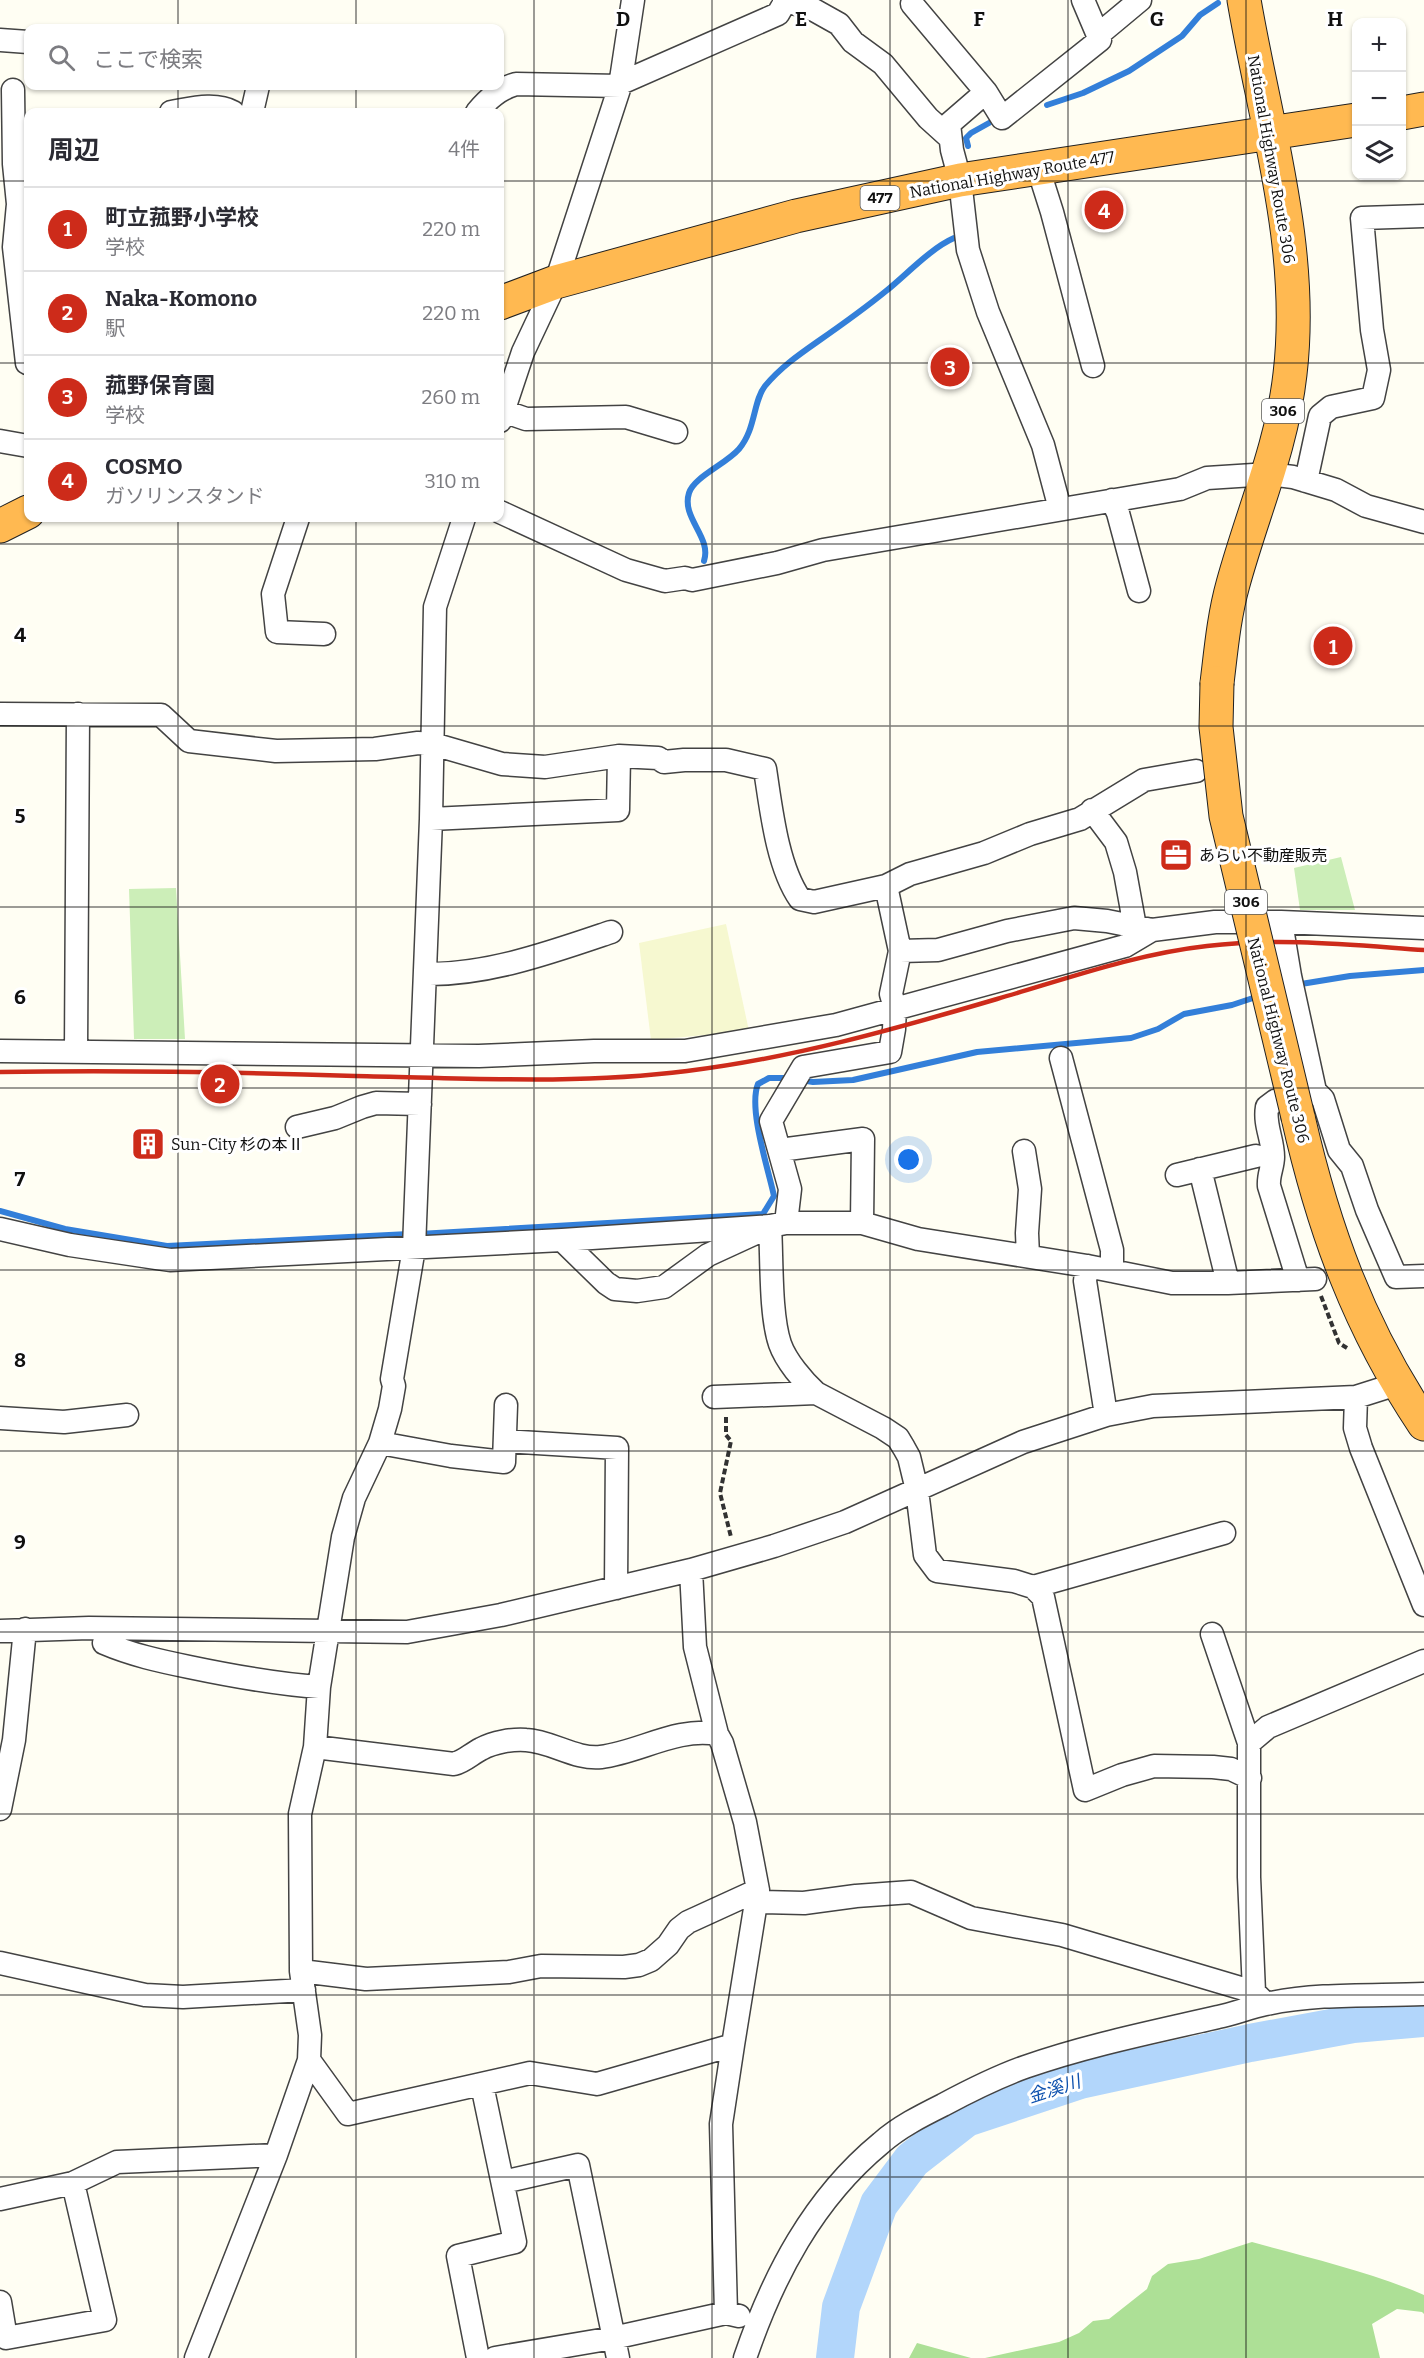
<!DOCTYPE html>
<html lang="ja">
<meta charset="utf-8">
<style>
body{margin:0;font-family:Bitter,"Noto Sans JP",serif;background:#f2f2f3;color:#2b2b33}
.controls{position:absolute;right:18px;top:18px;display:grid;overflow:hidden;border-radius:12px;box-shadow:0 2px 4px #0004}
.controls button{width:54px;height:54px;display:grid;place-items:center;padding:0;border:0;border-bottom:2px solid #e1e1e2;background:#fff;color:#2b2b33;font:30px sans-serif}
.you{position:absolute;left:909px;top:1160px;width:21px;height:21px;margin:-15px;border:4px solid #fff;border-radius:50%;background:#1a73e8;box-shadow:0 0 0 9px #1a73e833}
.badge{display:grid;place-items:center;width:39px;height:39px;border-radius:50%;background:#cd2b1a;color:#fff;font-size:20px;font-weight:700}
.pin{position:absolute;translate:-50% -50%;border:3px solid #fff;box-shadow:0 2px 6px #0006}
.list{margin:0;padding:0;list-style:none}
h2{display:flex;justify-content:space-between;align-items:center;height:78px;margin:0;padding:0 24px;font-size:26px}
h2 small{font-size:20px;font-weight:400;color:#7c7c81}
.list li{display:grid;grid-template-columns:39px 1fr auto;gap:18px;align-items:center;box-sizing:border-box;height:84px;padding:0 24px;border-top:2px solid #e1e1e2}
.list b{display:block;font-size:22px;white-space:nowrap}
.list p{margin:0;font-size:20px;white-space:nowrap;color:#7c7c81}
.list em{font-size:20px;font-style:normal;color:#7c7c81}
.icon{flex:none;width:33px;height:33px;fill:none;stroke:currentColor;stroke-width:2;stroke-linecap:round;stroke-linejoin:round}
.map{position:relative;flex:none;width:1424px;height:2358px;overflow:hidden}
.search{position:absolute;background:#fff;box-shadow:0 2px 4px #0004;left:24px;top:24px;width:480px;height:66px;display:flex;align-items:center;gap:15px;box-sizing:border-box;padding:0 21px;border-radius:12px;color:#7c7c81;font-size:22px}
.panel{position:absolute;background:#fff;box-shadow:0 2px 4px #0004;left:24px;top:108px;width:480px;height:414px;border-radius:12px}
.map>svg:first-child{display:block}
</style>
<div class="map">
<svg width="1424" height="2358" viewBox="0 0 1424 2358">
<rect width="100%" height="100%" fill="#fffef3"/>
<path fill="#f6f8d0" d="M 726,924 L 749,1031 L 651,1040 L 639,943 Z"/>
<path fill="#cceeb8" d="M 1341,857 L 1355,910 L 1300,910 L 1294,868 Z
M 176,888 L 185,1039 L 134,1039 L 129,889 Z"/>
<path fill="#ade096" d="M 1252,2242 C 1310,2258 1368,2271 1424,2295 L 1424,2314 L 1422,2312 L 1397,2309 L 1372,2324 L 1380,2358 L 985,2358 L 1059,2342 L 1079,2333 L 1093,2321 L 1109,2319 L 1147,2289 L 1152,2276 L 1168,2264 L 1199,2259 Z
M 917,2343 L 971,2358 L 909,2358 Z"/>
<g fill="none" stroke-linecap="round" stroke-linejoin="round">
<path stroke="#337fd9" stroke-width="6" d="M 1047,105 L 1083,93 L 1129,71 L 1182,36 L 1200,15 L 1218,3
M 968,146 L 966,138 L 971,133 L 989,123
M 704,561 C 712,537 681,518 689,493 C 694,477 726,464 739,449 C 756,429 753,401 765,386 C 780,368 797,356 817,342 C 840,326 864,309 886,291 C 906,275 931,248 954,238
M 1295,985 L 1350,976 L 1424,970
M 801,1080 L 813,1082 L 853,1080 L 977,1052 L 1131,1038 L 1158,1029 L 1184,1014 L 1232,1005 L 1259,996
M 0,1211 L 65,1229 L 167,1246 L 409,1234
M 419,1234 L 763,1214 L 774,1196 C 768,1168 748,1108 758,1084 L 769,1078 L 791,1078"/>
<path stroke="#b2d6fb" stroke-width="38" d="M 835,2358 L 841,2307 L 879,2204 L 912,2160 L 966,2118 L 1080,2080 L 1250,2043 L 1353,2024 L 1424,2018"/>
<defs>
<path id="minor" d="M 784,0 L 814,10 L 839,24 L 853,42 L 883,64 L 928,118 L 949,137
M 912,4 L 986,92 L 1002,118 L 1100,40 L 1083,0
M 1098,35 L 1140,0
M 0,40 L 28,42
M 621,83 L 778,14 L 786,0
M 13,90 L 14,164 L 18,204 L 14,247 L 27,363
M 986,92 L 949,124 L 952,150 L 960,180 L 968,250 L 988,312 L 1043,445 L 1060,509
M 171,112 C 190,109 215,102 233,112
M 252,112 L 258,86
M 477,112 C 488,99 499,89 516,84 L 620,86
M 1038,168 L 1052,212 L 1093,366
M 503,411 L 526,419 L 626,417 L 676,432
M 500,421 L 523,352 L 556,282 L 620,86 L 633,0
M 0,441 L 28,446
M 1306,481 L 1320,416 L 1331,407 L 1373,398 L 1379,370 L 1372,330 L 1362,218 L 1424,216
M 1112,500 L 1118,513 L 1139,591
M 500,512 L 626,570 L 665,581 L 685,578 L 692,580 L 777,563 L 823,550 L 1180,489 L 1207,478 L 1269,474 L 1293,477 L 1336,490 L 1366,506 L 1424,522
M 298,518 L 273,594 L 277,632 L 324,634
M 0,714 L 161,715 L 189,741 L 276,751 L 375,749 L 418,743 L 433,744 L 502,764 L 545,767 L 619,756 L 658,758 L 664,762 L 684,760 L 726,760 L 765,769 C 771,808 777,866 800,899 L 814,902 L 886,886
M 1092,810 L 1116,842 L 1125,872 L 1135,927
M 431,819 L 618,810 L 619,756
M 1281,922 L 1290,976 L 1315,1091
M 900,951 L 938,950 L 1007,931 L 1074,918 L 1107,921 L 1152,930
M 426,974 C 488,975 552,952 611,932
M 0,1051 L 479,1056 L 594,1051 L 685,1051 L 836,1025 L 1125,946 L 1152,930 L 1215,922 L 1281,922 L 1424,928
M 76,1051 L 78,714
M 1061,1058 L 1112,1250 L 1112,1271
M 297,1127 L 335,1118 L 362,1107 L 376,1103 L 420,1104
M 780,1150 L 863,1139 L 862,1223
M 1024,1151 L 1030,1189 L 1027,1233 L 1028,1256
M 1200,1169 L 1228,1283
M 1177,1175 L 1256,1156
M 786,1223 L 790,1189 L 771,1121 L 803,1067 L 890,1052 L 894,1029 L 895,1008 L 891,994 L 900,951 L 886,886 L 910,874 L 984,853 L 1030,834 L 1080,819 L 1144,780 L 1196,771
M 770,1226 C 772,1258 770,1315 780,1344 C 786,1361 803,1381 816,1393 L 883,1428 L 898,1438 L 904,1448 L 909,1457 L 917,1490 L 925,1555 L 937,1571 L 1014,1581 L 1033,1587 L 1224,1533
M 0,1229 L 70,1245 L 170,1260 L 562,1240 L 770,1226 L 786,1223 L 862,1223 L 918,1239 L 1087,1266 L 1172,1283 L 1228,1283 L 1315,1279
M 562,1240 L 606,1283 L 615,1289 L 637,1291 L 664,1287 L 708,1255 L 758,1232
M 1087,1266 L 1085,1281 L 1106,1415
M 1298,1280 L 1269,1186 C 1268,1175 1273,1167 1273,1157 C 1273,1139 1264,1125 1267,1107 L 1275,1101 L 1315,1091 L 1323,1099 L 1339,1150 L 1352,1166 L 1367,1210 L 1396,1277 L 1424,1276
M 714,1397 L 816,1393
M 1356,1397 L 1355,1428 L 1361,1448 L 1424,1605
M 0,1418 L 64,1422 L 127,1415
M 505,1441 L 617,1448 L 616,1588
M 380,1443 L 451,1456 L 504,1462 L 506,1405
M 691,1570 L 695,1647 L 717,1734
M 1033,1587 L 1043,1597 L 1085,1790 L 1122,1775 L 1154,1766 L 1213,1767 L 1231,1769 L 1250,1778
M 0,1631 L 89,1628 L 407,1632 L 501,1615 L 691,1570 L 774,1546 L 845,1522 L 1023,1442 L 1106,1415 L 1153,1406 L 1356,1397 L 1397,1384
M 1212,1634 L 1249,1743 L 1249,1877 L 1254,1992
M 104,1643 C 132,1655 160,1661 189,1667 C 232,1676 275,1684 319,1687
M 1249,1743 L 1268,1727 L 1424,1661
M 0,1809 L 14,1740 L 25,1629
M 757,1902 L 804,1903 L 856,1896 L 911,1892 L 971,1918 L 1062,1935 L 1254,1992 L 1266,2004
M 0,1963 L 145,1995 L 183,1997 L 304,1990
M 301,1971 L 366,1979 L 509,1972 L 541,1966 L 624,1967 L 639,1965 L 651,1960 L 668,1945 L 679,1929 L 688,1922 L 758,1890
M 309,2060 L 348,2114 L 530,2073 L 597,2084 L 733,2045 L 758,1890 L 745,1822 L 722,1743 L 717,1734 C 677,1727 640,1752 601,1757 C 576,1760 551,1741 526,1740 C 512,1739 494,1742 481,1749 C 471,1754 465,1761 454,1764 L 315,1747
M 503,2182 L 578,2165 L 618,2358
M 0,2199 L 73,2183
M 0,2302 L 6,2338 L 105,2320 L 73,2183 L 117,2162 L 276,2155
M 726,2313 L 721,2124 L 733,2045
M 196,2358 L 276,2155 L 309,2060 L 310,2035 L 301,1971 L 300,1814 L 315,1747 L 319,1687 L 343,1537 L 354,1498 L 380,1443 L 390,1409 L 394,1386 L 392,1379 L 414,1248 L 431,819 L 435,607 L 464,518
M 478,2358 L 458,2256 L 515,2242 L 482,2085
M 495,2358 L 613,2338 L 726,2313 L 739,2316
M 745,2358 C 773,2276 813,2199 881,2143 C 899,2127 921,2116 943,2105 C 969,2091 997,2077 1025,2067 C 1088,2045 1153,2032 1218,2017 C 1234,2014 1250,2007 1266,2004 C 1317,1993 1372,1996 1424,1994"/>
<path id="highway" d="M 1402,113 L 1424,109
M 500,303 L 556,282 L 796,216 L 960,180 L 1356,120
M 0,526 L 28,512
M 1217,683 C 1221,650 1224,616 1233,584 C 1252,514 1282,447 1290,374 C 1305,248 1265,123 1244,0
M 1298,1117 C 1324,1231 1359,1327 1424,1424"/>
</defs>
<use href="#minor" stroke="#434343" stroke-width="25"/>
<use href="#highway" stroke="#212121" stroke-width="35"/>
<path stroke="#323232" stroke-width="4" stroke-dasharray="6 3" stroke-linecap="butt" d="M 1321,1296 L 1339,1343 L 1347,1348
M 726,1417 L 726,1435 L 731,1441 L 720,1493 L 731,1537"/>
<use href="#minor" stroke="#fff" stroke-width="22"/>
<use href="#highway" stroke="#ffb951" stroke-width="33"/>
<path stroke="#cd2b1a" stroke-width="4.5" d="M 0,1072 C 118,1070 237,1072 355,1076 C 465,1078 577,1085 687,1071 C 793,1058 895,1029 997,999 C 1066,979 1135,954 1207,946 C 1279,937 1352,945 1424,950"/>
<defs>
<path id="highway-bridge" d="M 1217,683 L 1216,727 L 1226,816 L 1298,1117"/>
</defs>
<use href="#highway-bridge" stroke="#212121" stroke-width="35" stroke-linecap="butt"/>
<use href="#highway-bridge" stroke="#ffb951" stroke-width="33"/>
</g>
<path fill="none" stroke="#101010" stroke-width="1.5" stroke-opacity="0.55" d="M 178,0 L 178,28M 356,0 L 356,28M 534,0 L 534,2358M 712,0 L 712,2358M 890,0 L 890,2358M 1068,0 L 1068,2358M 1246,0 L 1246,2358M 178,86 L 178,112M 356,86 L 356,112M 0,181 L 28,181M 500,181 L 1424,181M 0,363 L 28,363M 500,363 L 1424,363M 178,518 L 178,2358M 356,518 L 356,2358M 0,544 L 1424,544M 0,726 L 1424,726M 0,907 L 1424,907M 0,1088 L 1424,1088M 0,1270 L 1424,1270M 0,1451 L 1424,1451M 0,1632 L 1424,1632M 0,1814 L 1424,1814M 0,1995 L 1424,1995M 0,2177 L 1424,2177"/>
<defs>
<symbol id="office-square" viewBox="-11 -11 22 22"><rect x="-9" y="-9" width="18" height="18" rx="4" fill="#cd2b1a" stroke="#fff"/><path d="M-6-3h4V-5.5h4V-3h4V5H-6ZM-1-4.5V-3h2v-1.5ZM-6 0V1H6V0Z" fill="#fff"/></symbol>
<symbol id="building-square" viewBox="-11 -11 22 22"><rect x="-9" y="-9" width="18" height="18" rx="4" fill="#cd2b1a" stroke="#fff"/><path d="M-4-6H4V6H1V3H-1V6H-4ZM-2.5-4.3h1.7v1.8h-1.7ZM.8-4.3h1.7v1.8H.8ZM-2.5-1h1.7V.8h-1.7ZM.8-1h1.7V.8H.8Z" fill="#fff"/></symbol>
</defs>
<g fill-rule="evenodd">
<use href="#office-square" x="1157" y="836" width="38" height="38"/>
<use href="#building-square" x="129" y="1125" width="38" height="38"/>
</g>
<g text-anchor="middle" stroke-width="6" stroke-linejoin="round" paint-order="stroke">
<g fill="#fff" stroke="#585858" stroke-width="1.5">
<rect x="860.5" y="186" width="39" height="24" rx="4.5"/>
<rect x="1262" y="399" width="42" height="24" rx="4.5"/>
<rect x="1225" y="890" width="42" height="24" rx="4.5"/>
</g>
<g font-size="15" font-weight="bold" fill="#101010">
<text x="880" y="203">477</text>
<text x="1283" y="416">306</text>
<text x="1246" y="907">306</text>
</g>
<g font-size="16" fill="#101010" stroke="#fff">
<text transform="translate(1272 159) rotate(80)" y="6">National Highway Route 306</text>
<text transform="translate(1012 174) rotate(-10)" y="6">National Highway Route 477</text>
<text transform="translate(1279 1040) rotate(76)" y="6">National Highway Route 306</text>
</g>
<g font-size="16" fill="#101010" stroke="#fff" text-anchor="start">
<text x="1199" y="861">あらい不動産販売</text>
<text x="171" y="1150">Sun-City 杉の本Ⅱ</text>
</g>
<g font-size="18" font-style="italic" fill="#0d51ae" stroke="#fff">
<text transform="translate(1054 2089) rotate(-18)" y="6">金溪川</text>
</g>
</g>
<g font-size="20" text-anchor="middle" font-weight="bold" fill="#101010" stroke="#fff" stroke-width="6" stroke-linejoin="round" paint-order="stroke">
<text x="623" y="26">D</text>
<text x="801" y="26">E</text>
<text x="979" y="26">F</text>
<text x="1157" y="26">G</text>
<text x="1335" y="26">H</text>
<text x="20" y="642">4</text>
<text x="20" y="823">5</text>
<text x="20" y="1004">6</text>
<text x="20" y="1186">7</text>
<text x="20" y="1367">8</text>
<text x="20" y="1549">9</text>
</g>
</svg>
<div class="controls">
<button>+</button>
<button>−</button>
<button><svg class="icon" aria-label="layers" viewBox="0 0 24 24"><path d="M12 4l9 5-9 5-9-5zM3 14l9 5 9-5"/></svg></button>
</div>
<div class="you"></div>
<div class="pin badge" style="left:1333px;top:646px">1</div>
<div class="pin badge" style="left:220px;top:1084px">2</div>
<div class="pin badge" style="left:950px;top:367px">3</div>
<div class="pin badge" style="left:1104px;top:210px">4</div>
<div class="search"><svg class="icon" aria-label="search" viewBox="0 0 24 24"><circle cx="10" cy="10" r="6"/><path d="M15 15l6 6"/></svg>ここで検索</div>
<section class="panel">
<h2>周辺<small>4件</small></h2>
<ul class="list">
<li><span class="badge">1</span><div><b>町立菰野小学校</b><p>学校</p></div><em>220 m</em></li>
<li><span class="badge">2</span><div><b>Naka-Komono</b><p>駅</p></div><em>220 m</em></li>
<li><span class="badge">3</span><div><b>菰野保育園</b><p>学校</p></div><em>260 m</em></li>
<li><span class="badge">4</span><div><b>COSMO</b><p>ガソリンスタンド</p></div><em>310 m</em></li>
</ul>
</section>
</div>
